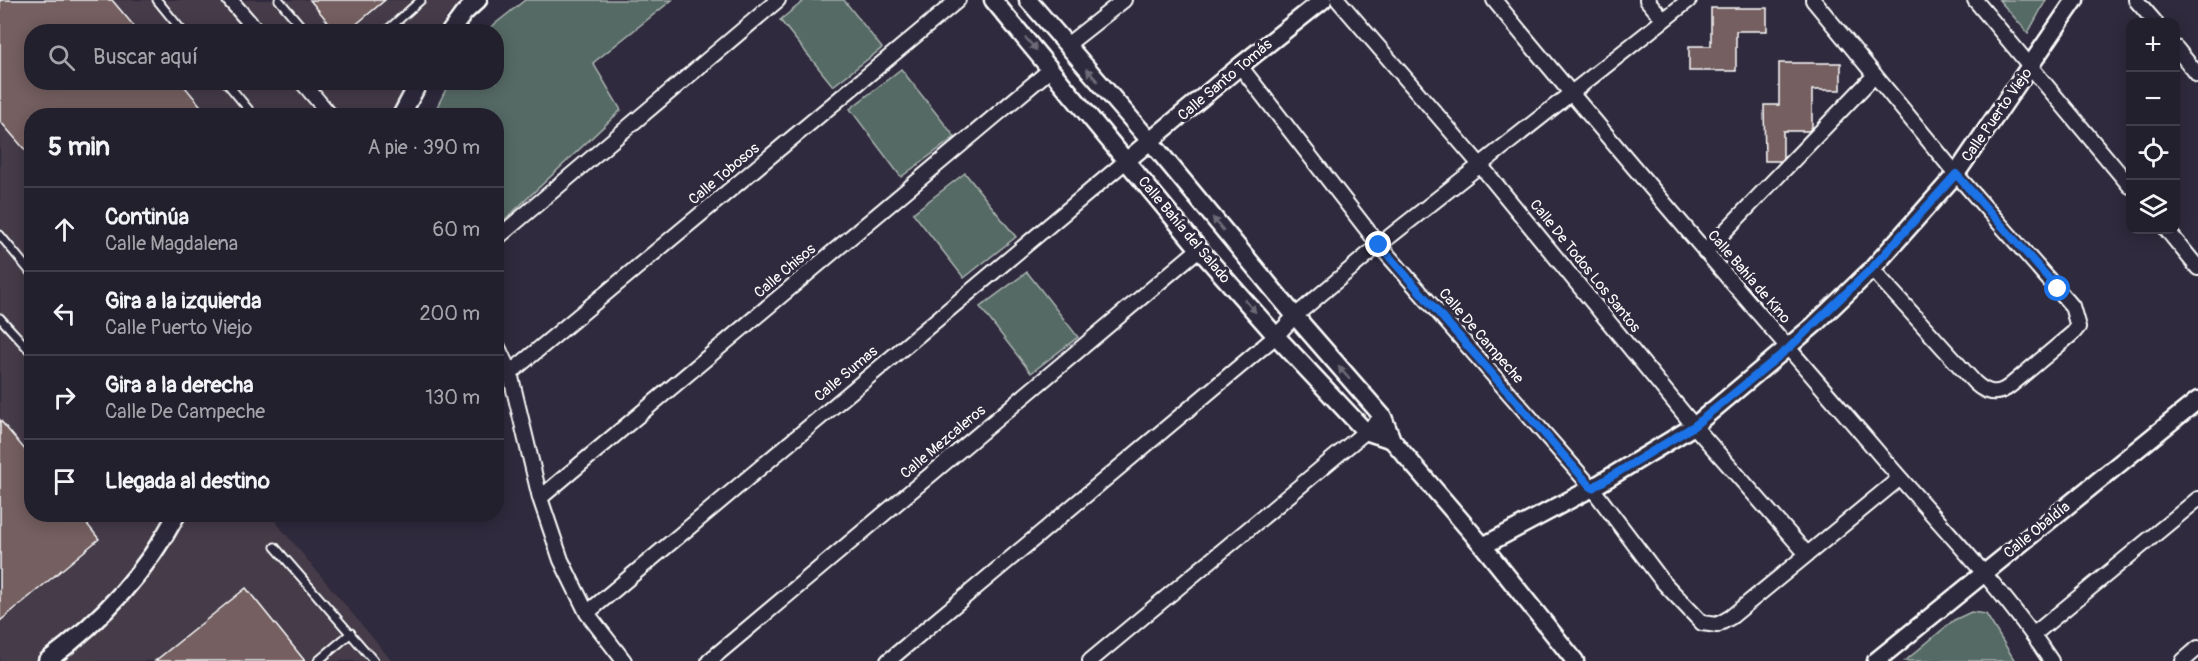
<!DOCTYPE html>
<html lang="es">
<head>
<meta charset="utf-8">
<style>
	body { margin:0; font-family:Pangolin,sans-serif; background:#2f2d3a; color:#f1f3f6 }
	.controls { position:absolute; right:18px; top:18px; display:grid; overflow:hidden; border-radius:12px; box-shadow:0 3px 15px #0003 }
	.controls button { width:54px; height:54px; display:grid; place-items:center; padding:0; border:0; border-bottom:2px solid #403e4a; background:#23202e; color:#f1f3f6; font:30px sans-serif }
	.stop { position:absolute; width:18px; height:18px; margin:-14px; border:4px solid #1a73e8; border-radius:50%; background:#fff }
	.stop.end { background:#1a73e8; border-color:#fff; box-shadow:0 2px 6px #0008 }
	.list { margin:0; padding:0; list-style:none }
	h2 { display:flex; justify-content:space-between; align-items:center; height:78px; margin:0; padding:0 24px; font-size:26px }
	h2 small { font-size:20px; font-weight:400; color:#a3a3aa }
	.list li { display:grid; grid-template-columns:39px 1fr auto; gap:18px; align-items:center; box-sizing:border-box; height:84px; padding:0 24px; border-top:2px solid #403e4a }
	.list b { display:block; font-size:22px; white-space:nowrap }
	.list p { margin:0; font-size:20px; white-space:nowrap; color:#a3a3aa }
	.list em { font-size:20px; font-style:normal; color:#a3a3aa }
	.icon { flex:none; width:33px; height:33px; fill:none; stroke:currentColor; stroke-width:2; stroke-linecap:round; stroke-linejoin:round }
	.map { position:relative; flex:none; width:2198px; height:661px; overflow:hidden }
	.search { position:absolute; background:#23202e; box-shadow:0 3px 15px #0003; left:24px; top:24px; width:480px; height:66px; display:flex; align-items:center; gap:15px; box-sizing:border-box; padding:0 21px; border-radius:24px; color:#a3a3aa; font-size:22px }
	.panel { position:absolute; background:#23202e; box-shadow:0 3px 15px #0003; left:24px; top:108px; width:480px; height:414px; border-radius:24px }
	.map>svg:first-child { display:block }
	.built { fill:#443a48 }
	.green { fill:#576b65; stroke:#abb5b2; stroke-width:1.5 }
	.building { fill:#745e61; stroke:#fff; stroke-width:1.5 }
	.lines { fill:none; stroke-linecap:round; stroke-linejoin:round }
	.service-casing { stroke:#fff; stroke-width:11 }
	.minor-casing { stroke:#fff; stroke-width:18 }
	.tertiary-casing { stroke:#fff; stroke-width:21 }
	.service { stroke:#2f2a3d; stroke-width:7 }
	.minor { stroke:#2f2a3d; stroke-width:14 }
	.tertiary { stroke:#2f2a3d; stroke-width:16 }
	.oneway { fill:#6d6a77 }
	.route { stroke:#1a73e8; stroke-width:8 }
	.labels { text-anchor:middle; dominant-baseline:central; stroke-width:6; stroke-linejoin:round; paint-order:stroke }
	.street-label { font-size:15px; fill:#fff; stroke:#2f2a3d }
</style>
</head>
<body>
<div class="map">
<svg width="2198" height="661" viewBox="0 0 2198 661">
	<rect width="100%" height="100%" fill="#2f2a3d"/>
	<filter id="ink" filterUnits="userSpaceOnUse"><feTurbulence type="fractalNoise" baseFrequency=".0167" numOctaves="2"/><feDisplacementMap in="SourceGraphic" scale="12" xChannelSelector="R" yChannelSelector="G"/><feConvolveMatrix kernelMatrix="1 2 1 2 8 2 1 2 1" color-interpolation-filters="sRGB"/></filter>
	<g filter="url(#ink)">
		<path class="built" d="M0 0H465L447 16 439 31 32 32V82L413 83 397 115 32 116V514L270 515 392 661H0Z"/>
		<path class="green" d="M525 0H672L593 63 621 110 497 227 496 116 433 115 449 83 496 82V32L486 31Z
			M805 0H844L882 48 833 86 780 20Z
			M1999 0H2046L2028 33Z
			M901 69 955 137 901 177 850 109Z
			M965 173 1016 237 964 278 913 213Z
			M1027 272 1078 337 1031 373 980 307Z
			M1971 612 1986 614 2015 661H1905L1954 620Z"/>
		<path class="building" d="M0 0H112L139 32H32V82H181L209 116H32V158L0 121Z
			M310 0H385L347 32H336Z
			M1711 8H1767V31H1736V71H1689V46H1711Z
			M1779 63H1841V90H1812V127L1809 131H1783V158L1780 161H1765L1764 105H1779Z
			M0 420 32 458V514H79L99 539 0 621Z
			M246 588 305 661H155Z"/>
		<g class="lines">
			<defs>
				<path id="service" d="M157 0 183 32
					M279 0 306 32
					M385 32 421 0
					M226 82 254 116
					M0 235 32 274
					M0 318 32 353
					M275 547 374 661
					M318 661 351 633"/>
				<path id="minor" d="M230 0 258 32
					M1338 0 1481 166 1694 426 1806 553
					M1494 0C1618 152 1747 299 1875 449 1934 519 2000 584 2051 661
					M1647 0 1664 20
					M1813 0 1956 174 2072 306 2078 327 2073 333 2011 385C1998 396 1987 394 1975 383L1872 269
					M1975 0 2130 186
					M2136 0 2155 22
					M1067 45 1124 0
					M2176 48 2198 75
					M1240 66 1379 245 1592 488 1663 582 1702 623 1717 625 1731 617 1900 478
					M302 82 331 116
					M2167 230 2198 268
					M496 239 778 0
					M1705 252 1875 75
					M496 343 510 373 540 498 561 560 587 613 624 661
					M510 373 958 0
					M540 498 1051 69
					M587 613 1126 161
					M2033 635 2198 499
					M709 661 1199 249
					M888 661 1276 336 1295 316 1379 245 1689 0
					M1090 661 1383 417
					M2183 661 2198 648"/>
				<path id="tertiary" d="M993 0 1199 249 1276 336 1365 431 1392 440
					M1028 0 1151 142 1295 316 1383 417 1392 440 1483 546 1575 661
					M450 32 464 13 478 0
					M401 116 419 82
					M1126 161 1240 66 1323 0
					M1483 546 1592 488 1694 426 1814 325 1872 269 1956 174 2075 0
					M47 661C101 621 145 574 177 514
					M1876 661 2198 400"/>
			</defs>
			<use href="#service" class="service-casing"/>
			<use href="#minor" class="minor-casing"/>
			<use href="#tertiary" class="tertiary-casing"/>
			<use href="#service" class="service"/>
			<use href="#minor" class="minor"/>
			<use href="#tertiary" class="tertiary"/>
		</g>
		<defs><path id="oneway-solid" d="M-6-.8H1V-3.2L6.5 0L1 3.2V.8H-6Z" transform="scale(1.5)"/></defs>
		<g class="oneway">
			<use href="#oneway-solid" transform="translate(1031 44) rotate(49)"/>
			<use href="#oneway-solid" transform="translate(1092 75) rotate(-131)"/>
			<use href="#oneway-solid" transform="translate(1218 224) rotate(-130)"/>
			<use href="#oneway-solid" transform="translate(1250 306) rotate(48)"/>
			<use href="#oneway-solid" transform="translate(1344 373) rotate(-131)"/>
		</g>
	</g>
	<g class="lines" filter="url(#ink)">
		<path class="route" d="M1379 245 1592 488 1694 426 1789 348 1872 268 1956 174 2058 289"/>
	</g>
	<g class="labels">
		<g class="street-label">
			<text transform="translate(1225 80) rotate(-40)">Calle Santo Tomás</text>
			<text transform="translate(1997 115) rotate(-55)">Calle Puerto Viejo</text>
			<text transform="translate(724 174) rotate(-40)">Calle Tobosos</text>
			<text transform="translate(1184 230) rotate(50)">Calle Bahía del Salado</text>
			<text transform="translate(1585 266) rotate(51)">Calle De Todos Los Santos</text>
			<text transform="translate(785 271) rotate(-40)">Calle Chisos</text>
			<text transform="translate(1749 277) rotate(49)">Calle Bahía de Kino</text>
			<text transform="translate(1481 336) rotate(49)">Calle De Campeche</text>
			<text transform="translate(846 374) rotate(-40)">Calle Sumas</text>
			<text transform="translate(943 442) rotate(-40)">Calle Mezcaleros</text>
			<text transform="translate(2037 530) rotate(-39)">Calle Obaldía</text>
		</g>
	</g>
</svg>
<div class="controls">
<button>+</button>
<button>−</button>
<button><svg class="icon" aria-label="locate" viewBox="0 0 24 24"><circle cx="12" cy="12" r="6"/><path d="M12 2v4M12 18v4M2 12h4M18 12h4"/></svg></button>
<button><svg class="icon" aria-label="layers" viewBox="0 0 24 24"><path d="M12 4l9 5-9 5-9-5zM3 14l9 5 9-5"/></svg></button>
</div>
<div class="stop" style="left:2058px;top:289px"></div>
<div class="stop end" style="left:1379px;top:245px"></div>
<div class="search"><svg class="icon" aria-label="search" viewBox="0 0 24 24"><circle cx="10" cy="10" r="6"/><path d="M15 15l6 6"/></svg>Buscar aquí</div>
<section class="panel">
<h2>5 min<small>A pie · 390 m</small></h2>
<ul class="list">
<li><svg class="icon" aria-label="ahead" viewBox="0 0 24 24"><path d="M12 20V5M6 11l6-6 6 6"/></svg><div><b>Continúa</b><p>Calle Magdalena</p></div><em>60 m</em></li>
<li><svg class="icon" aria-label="left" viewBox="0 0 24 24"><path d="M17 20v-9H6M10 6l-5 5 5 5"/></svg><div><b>Gira a la izquierda</b><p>Calle Puerto Viejo</p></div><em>200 m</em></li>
<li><svg class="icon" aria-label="right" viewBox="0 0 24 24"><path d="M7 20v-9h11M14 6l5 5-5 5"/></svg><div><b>Gira a la derecha</b><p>Calle De Campeche</p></div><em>130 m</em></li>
<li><svg class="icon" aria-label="arrive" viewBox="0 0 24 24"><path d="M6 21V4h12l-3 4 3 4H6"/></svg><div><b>Llegada al destino</b></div></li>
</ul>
</section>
</div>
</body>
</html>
